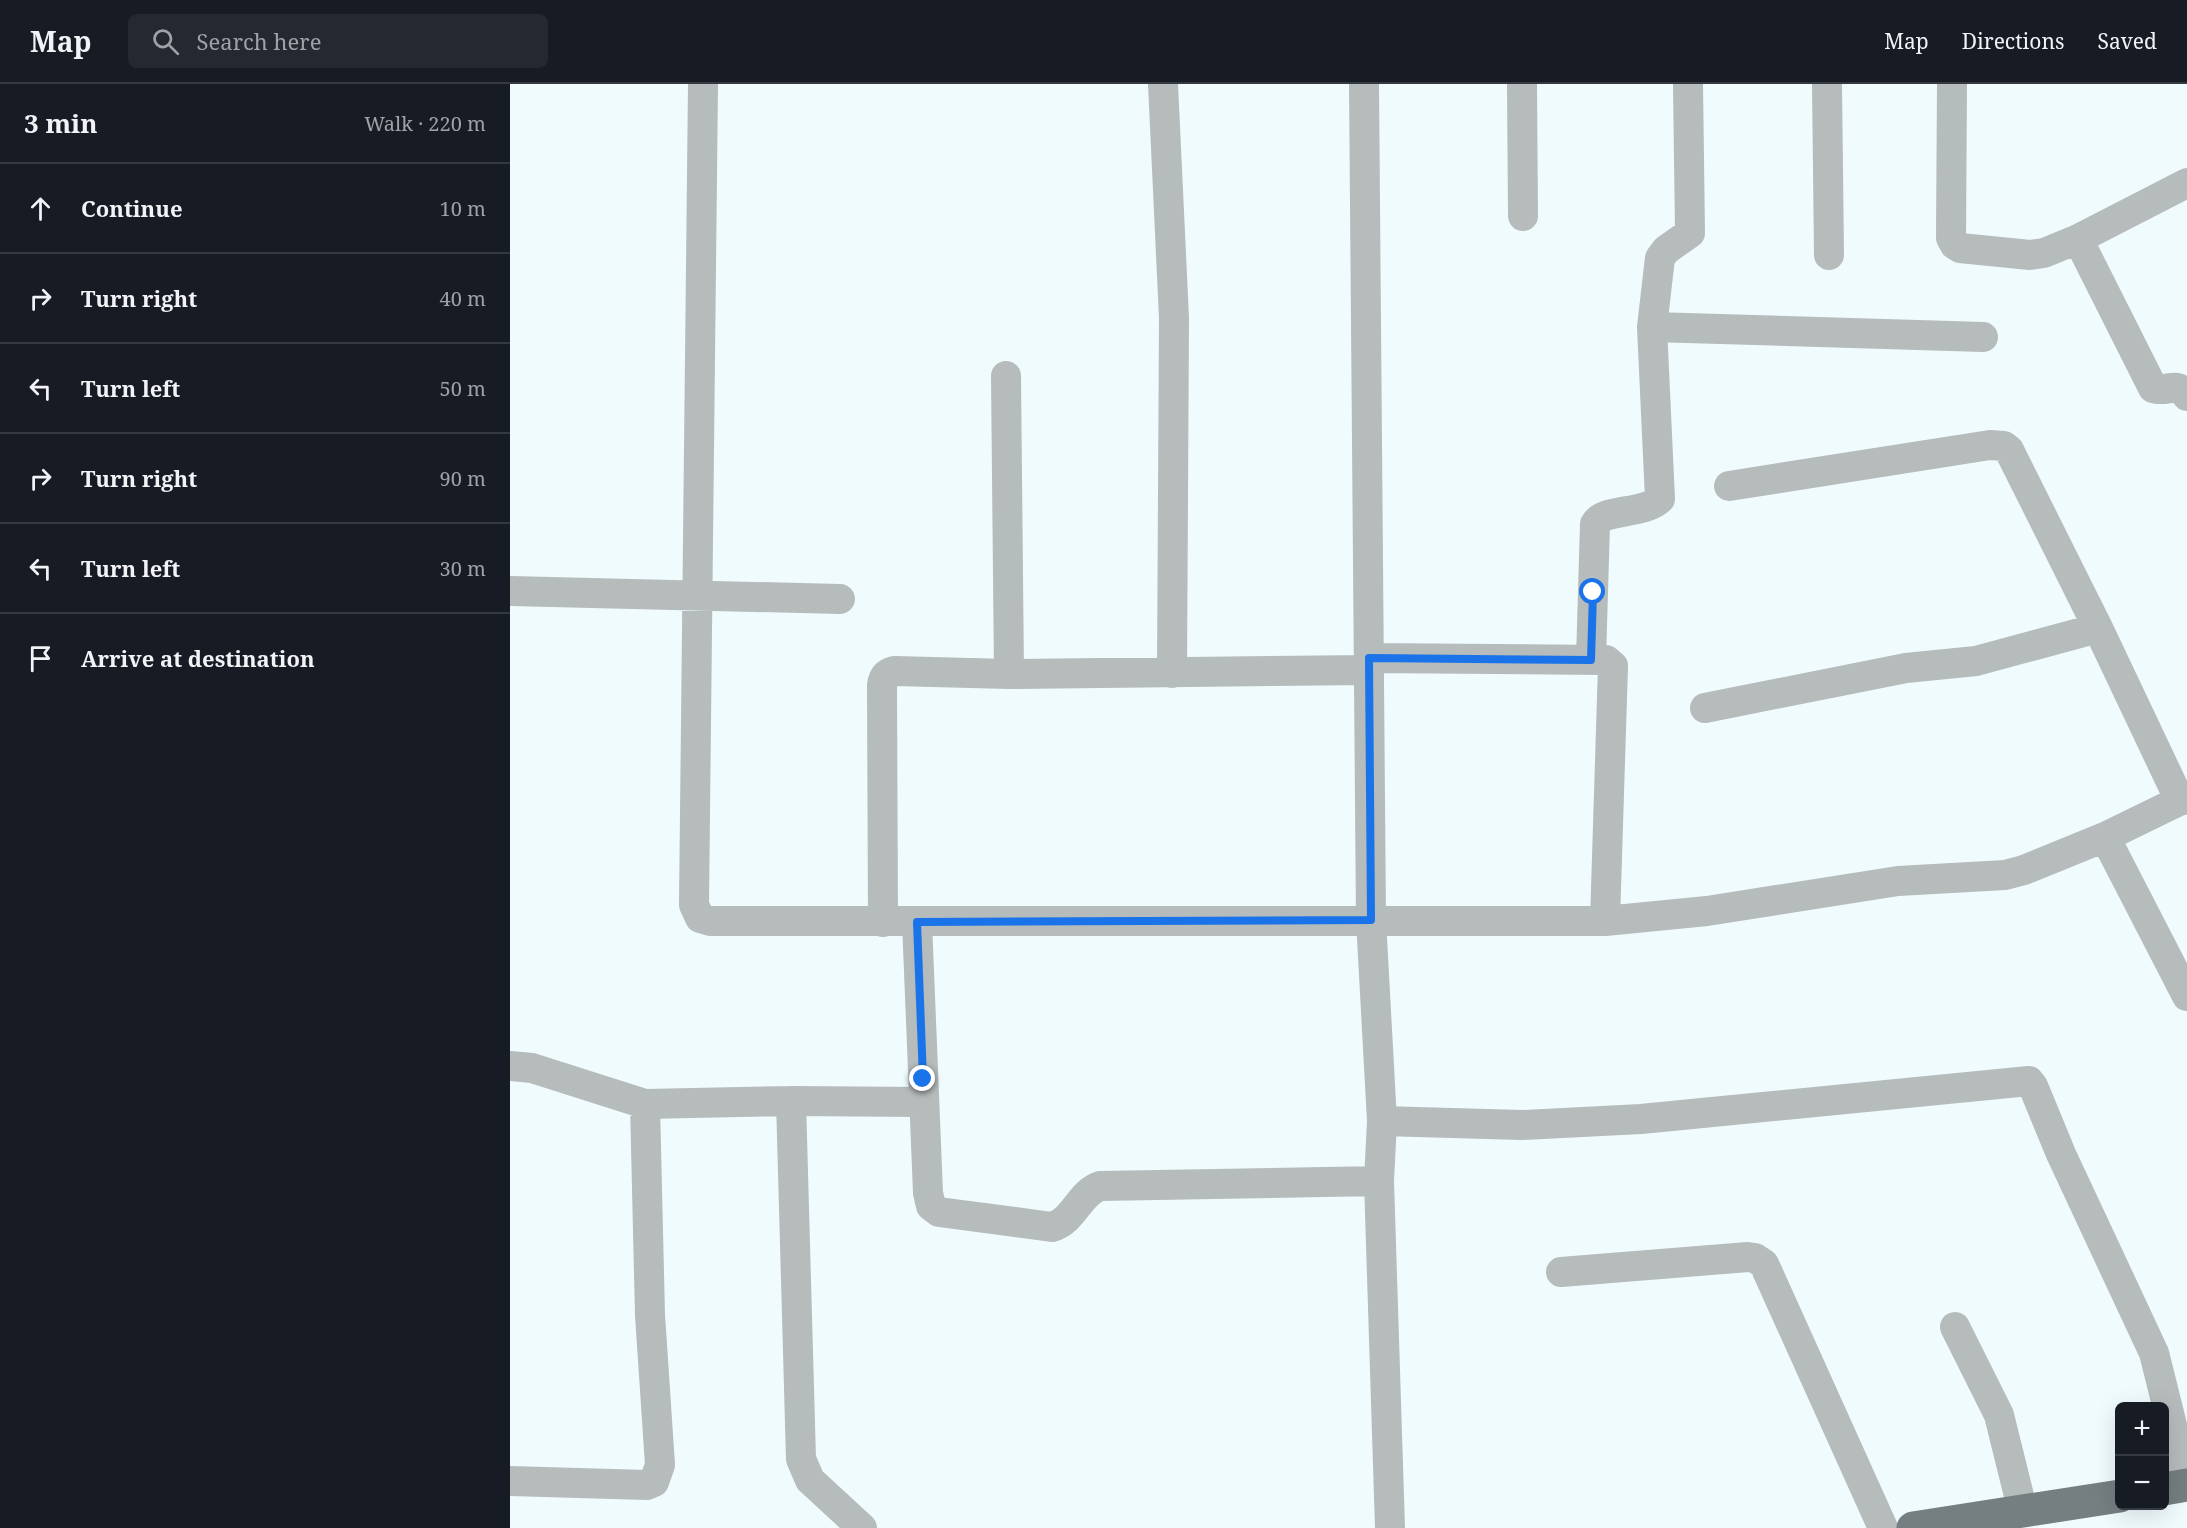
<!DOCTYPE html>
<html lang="en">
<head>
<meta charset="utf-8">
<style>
	body { margin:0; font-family:"Noto Serif",serif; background:#242831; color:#f1f3f6 }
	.controls { position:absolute; right:18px; bottom:18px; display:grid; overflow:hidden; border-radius:9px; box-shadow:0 6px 24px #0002 }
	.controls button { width:54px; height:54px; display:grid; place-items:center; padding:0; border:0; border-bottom:2px solid #363941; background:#171b24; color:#f1f3f6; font:30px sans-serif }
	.stop { position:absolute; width:18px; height:18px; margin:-14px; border:4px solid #1a73e8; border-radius:50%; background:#fff }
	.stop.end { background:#1a73e8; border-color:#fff; box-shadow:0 2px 6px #0008 }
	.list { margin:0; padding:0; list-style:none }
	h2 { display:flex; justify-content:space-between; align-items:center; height:78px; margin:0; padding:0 24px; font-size:26px }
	h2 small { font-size:20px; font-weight:400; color:#9ea1a6 }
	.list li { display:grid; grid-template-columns:39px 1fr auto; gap:18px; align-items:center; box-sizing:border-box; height:90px; padding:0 24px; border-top:2px solid #363941 }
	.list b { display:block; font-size:22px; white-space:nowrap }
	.list em { font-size:20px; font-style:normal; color:#9ea1a6 }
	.icon { flex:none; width:33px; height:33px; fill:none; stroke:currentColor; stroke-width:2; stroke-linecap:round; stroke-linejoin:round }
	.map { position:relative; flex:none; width:1677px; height:1444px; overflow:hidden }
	header { display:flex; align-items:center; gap:36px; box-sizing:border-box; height:84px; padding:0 30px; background:#171b24; border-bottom:2px solid #363941 }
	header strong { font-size:28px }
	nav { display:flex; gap:33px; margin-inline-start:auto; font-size:21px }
	.search { width:420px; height:54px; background:#242831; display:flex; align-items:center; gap:15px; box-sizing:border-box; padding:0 21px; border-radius:9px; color:#9ea1a6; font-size:22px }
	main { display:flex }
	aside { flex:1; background:#171b24 }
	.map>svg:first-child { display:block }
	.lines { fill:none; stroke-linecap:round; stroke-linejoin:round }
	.minor { stroke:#b6bbbc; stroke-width:30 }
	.trunk { stroke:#757e80; stroke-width:33 }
	.route { stroke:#1a73e8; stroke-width:8 }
</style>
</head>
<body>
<header>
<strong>Map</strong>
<div class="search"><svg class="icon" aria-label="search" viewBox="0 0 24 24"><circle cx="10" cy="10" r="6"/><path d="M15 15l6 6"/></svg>Search here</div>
<nav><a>Map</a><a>Directions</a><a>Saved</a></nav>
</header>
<main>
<aside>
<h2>3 min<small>Walk · 220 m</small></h2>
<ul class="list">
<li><svg class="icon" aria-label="ahead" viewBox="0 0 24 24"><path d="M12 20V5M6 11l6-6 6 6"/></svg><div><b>Continue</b></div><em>10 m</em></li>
<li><svg class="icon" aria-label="right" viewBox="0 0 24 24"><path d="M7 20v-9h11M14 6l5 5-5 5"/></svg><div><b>Turn right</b></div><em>40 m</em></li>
<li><svg class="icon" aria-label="left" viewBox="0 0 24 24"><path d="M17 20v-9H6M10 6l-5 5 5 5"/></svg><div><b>Turn left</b></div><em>50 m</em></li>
<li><svg class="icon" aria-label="right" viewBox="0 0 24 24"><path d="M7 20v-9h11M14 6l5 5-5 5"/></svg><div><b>Turn right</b></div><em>90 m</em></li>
<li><svg class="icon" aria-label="left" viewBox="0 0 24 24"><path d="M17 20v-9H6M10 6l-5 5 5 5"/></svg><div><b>Turn left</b></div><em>30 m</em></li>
<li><svg class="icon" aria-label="arrive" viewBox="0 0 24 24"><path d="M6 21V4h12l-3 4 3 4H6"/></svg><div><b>Arrive at destination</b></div></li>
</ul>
</aside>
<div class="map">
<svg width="1677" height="1444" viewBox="0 0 1677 1444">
	<rect width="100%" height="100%" fill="#f0fbfe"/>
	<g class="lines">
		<path class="minor" d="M193 0 184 821 190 834 200 837H1095L1197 827 1388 797 1495 791 1514 786 1595 753 1677 713
			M653 0 664 234 662 589
			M854 0 861 836 872 1037 869 1097 880 1444
			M1012 0 1013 132
			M1317 0 1319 171
			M1442 0 1441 154 1445 161 1450 164 1520 171 1534 169 1568 155 1677 99
			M1568 155 1643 304C1658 309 1667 296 1677 312
			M1142 243 1473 253
			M496 292 499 590
			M1219 402 1480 361 1494 362 1499 366 1588 544 1670 717
			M0 507 330 515
			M859 574 1096 576 1103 582 1095 837
			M1081 576 1085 440C1093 424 1134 431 1150 415L1142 243 1150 174 1156 166 1180 149 1178 0
			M1195 624 1396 584 1466 577 1588 544
			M1595 753 1677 912
			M373 838 372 601C373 593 376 589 384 587L499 590 859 586
			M407 838 418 1109 421 1122 429 1128 542 1143C564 1137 569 1109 590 1102L869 1097
			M0 982 22 984 135 1020 281 1017 414 1018
			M281 1017 291 1375 300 1396 352 1444
			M872 1037 1012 1041 1131 1035 1519 997 1523 1002 1551 1070 1644 1269 1677 1401
			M1051 1188 1238 1173 1245 1174 1254 1180 1373 1444
			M1445 1243 1489 1331 1513 1428
			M0 1397 137 1401 144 1398 150 1381 140 1231 135 1020"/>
		<path class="trunk" d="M1654 1405 1677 1401
			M1403 1444 1610 1412"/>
	</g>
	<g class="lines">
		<path class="route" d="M413 995 407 838 861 836 859 574 1081 576 1083 508"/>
	</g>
</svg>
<div class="controls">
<button>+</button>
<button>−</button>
</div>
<div class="stop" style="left:1083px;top:508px"></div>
<div class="stop end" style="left:413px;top:995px"></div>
</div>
</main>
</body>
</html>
